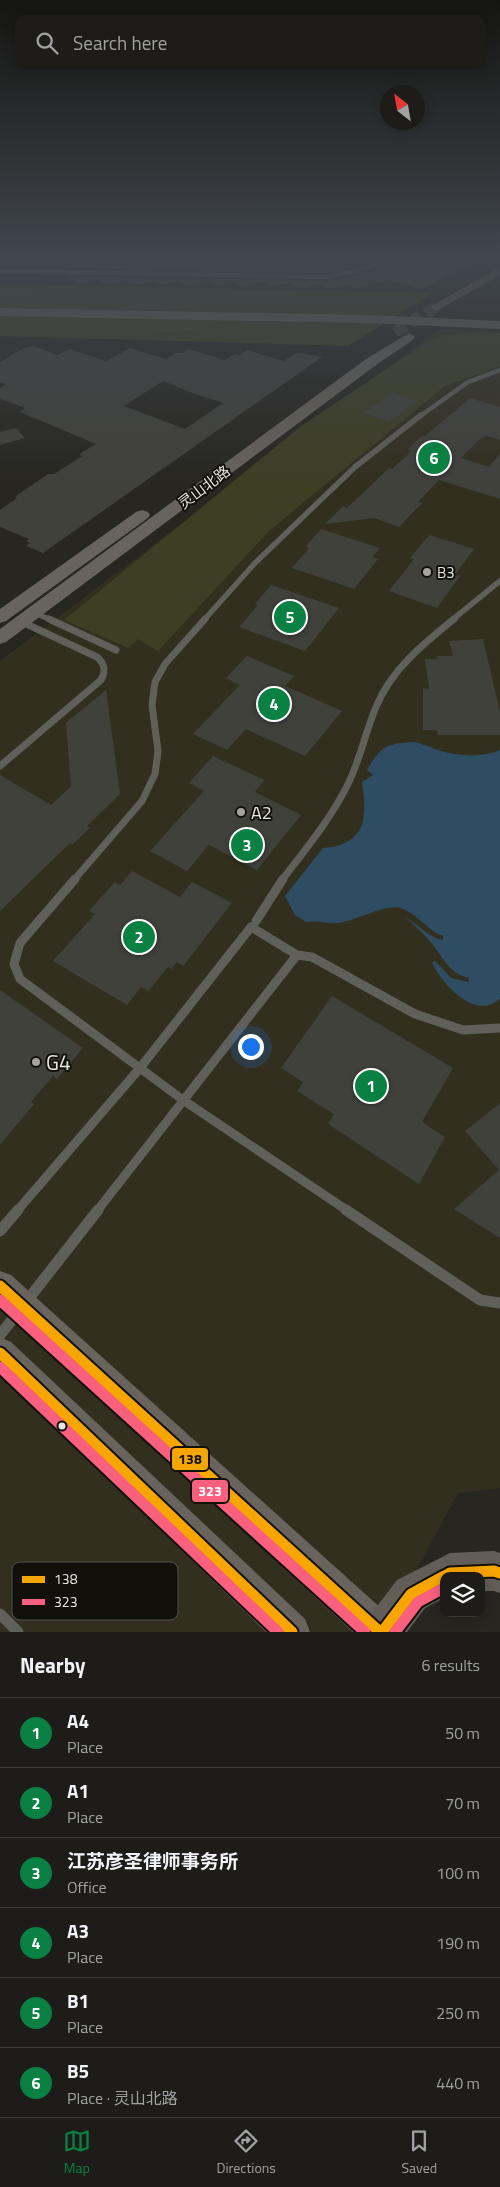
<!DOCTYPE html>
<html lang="en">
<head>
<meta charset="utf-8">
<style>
	body { margin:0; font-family:"Titillium Web","Noto Sans SC",sans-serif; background:#2a2925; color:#f1f3f6 }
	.controls { position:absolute; right:15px; bottom:15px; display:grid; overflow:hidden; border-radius:10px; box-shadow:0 2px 12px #0003 }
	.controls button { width:45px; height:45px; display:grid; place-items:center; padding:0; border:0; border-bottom:1px solid #3b3a37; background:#1d1c18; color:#f1f3f6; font:25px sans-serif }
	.compass { position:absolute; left:380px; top:85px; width:45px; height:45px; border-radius:50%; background:#1d1c18; box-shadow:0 2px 12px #0003; rotate:329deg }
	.you { position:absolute; left:250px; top:1046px; width:18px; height:18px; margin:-12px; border:4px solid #fff; border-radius:50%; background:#1a73e8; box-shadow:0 0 0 8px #1a73e833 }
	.badge { display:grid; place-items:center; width:32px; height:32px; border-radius:50%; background:#0b8043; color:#fff; font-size:16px; font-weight:700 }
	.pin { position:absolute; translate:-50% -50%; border:2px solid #fff; box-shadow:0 1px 5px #0006 }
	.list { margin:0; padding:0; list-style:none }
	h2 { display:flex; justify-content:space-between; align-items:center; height:65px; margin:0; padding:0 20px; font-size:21px }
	h2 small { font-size:16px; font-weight:400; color:#a0a1a2 }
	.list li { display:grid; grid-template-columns:32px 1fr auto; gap:15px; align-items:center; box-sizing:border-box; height:70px; padding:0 20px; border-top:1px solid #3b3a37 }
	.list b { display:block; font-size:19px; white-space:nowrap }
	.list p { margin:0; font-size:16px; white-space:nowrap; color:#a0a1a2 }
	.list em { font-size:16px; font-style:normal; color:#a0a1a2 }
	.icon { flex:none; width:28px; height:28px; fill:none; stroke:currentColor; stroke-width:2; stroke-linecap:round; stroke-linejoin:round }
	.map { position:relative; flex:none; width:500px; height:1632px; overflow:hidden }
	.search { position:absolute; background:#1d1c18; box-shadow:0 2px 12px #0003; left:15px; right:15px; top:15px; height:55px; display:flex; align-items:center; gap:12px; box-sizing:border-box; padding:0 18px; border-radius:10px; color:#a0a1a2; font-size:19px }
	.sheet { height:485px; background:#1d1c18 }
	nav { display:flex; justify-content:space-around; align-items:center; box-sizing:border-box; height:70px; border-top:1px solid #3b3a37; background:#1d1c18; font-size:14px; color:#a0a1a2 }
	nav a { display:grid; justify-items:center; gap:2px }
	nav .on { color:#0b8043 }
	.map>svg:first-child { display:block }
	.built { fill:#332f1f }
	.green { fill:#3d3e23 }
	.water { fill:#2e4d62 }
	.building { fill:#41413c; fill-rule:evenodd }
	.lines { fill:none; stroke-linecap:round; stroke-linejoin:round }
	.secondary-tunnel { stroke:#44433c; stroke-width:12; stroke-dasharray:12 6; stroke-linecap:butt }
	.path { stroke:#5d5c57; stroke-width:1; stroke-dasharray:1 2; stroke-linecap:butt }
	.lane-far4 { stroke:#605f5a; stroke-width:4.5 }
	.lane-far3 { stroke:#605f5a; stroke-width:5.5 }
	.lane-far2 { stroke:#605f5a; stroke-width:7 }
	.lane-far1 { stroke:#605f5a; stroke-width:9 }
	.lane { stroke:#605f5a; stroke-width:11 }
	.secondary { fill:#68635d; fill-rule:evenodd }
	.primary { fill:#635d57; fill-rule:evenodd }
	.bus-1-casing { stroke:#11100b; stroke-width:15 }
	.bus-2-casing { stroke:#11100b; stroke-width:15 }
	.bus-1 { stroke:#f7a600; stroke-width:11 }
	.bus-2 { stroke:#f8607d; stroke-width:11 }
	.poi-dot { fill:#a3a29c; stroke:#11100b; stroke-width:2 }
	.bus-dot { fill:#e6e5de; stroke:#11100b; stroke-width:2 }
	.labels { text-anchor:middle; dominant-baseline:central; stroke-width:4; stroke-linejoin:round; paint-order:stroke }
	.far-street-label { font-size:15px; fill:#e6e5de; stroke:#11100b }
	.far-poi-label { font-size:15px; fill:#e6e5de; stroke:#11100b; text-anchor:start }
	.poi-label { font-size:18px; fill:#e6e5de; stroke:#11100b; text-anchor:start }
	.near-poi-label { font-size:21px; fill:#e6e5de; stroke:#11100b; text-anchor:start }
	.key { fill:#11100b; stroke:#51504a; stroke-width:1 }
	.key-label { font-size:14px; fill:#e6e5de }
	.line-badge { stroke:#11100b; stroke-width:2 }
	.badge-label { font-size:14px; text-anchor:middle; font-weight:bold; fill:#fff }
	.pale-badge-label { font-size:14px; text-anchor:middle; font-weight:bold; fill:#111 }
</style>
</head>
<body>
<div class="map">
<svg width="500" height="1632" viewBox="0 0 500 1632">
	<rect width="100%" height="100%" fill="#272620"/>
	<path class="built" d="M439 329 500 332V1488L458 1493 383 1632H0V661Z"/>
	<path class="green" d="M0 284 433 293 348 346 0 336Z
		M500 332V366L445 386 269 531 158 651 138 639 128 648 64 620 301 426 429 341 451 334Z"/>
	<path class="water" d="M414 742C424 744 431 748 441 751 459 756 482 758 500 750V999C497 1001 493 1004 489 1005 467 1011 439 980 432 962L435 961 451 978 469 982V978C448 974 441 953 428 939 421 931 413 924 405 917 418 924 429 938 443 940V936C428 931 419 915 401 908 387 903 355 921 337 923 327 924 319 920 306 922L295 915 285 896 323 848C367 844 367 818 362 782L373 775 367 770C382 745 386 744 414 742Z"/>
	<path class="building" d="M40 256H93L114 267 151 256H228L247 266 278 256H381L366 264 327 273 61 268Z
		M395 256H485L421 290 388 279 355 289 347 285 335 288H326L318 284 304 288H299L290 283 272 287 264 282 242 287 233 282 217 286 210 282 188 286 178 280 160 285 154 281 140 285 137 283 132 284 126 280 106 285 98 279 78 284 67 276 327 281 369 272 393 260Z
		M33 346 57 355 70 349 106 361 130 348 166 359 176 353H182L189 349 225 360 235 354 241 355 247 350 284 361 294 354 301 353 322 357 43 553 26 546 30 543 26 541 29 539 0 527V510L17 498 15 497 16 496 48 474H54L82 456 80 455 81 453 96 444 20 412 25 408 0 399V388L6 384 0 382V362L24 348ZM163 381 190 392 223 403 185 429 124 406Z
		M393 392 417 401 389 422 364 413Z
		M470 398 500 407V440L487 436 480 439 461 458 489 467 500 454V499L439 480 418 502 422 503 399 527 374 518 325 524 343 506 347 508 389 468 392 469 412 451 408 449 422 436 424 437Z
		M16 428 25 438 0 445V432Z
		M321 529 380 548 372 557 378 559 354 589 292 568 309 548 306 546Z
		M429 535 474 549 455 575 460 576 437 608 389 591 414 559 410 558Z
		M271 585 339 608 305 651 239 627 258 605 255 604Z
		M483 639 500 712V735H438L437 730H423V688L429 689 425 659H438L437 656H453L449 641Z
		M247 656 294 676 285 686 342 711 305 756 246 729 227 750 193 734 240 685 226 678Z
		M106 690 120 794 87 826 90 828 73 844 70 843 0 911V775L51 805 71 786 66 723Z
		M213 756 264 780 255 792 301 815 257 870 209 845 187 871 150 851 204 791 189 783Z
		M132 871 180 897 192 882 232 903 183 966 177 962 172 969 168 967 148 991 141 987 127 1005 53 961 95 914 89 911 115 882 120 885Z
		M0 990 83 1048 57 1079 53 1076 31 1102 34 1104 0 1145Z
		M332 996 453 1068 422 1122 445 1137 419 1184 328 1124 334 1114 297 1091 303 1082 281 1068Z
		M500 1103V1238L454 1209 499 1170 465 1131Z"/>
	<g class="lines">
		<path class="secondary-tunnel" d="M395 332 436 307"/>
		<path class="path" d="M116 263 124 256
			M0 296 29 295 60 301
			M92 302 112 298 148 303
			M148 327 166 331 197 328"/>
		<path class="lane-far4" d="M0 271 327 277 367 268 391 256
			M419 417 468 382 500 370"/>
		<path class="lane-far3" d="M35 613 51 620
			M204 620 255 563 355 467 421 415
			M452 620 500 581"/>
		<path class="lane-far2" d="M49 619 116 650
			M0 766 101 680C106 671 105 664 97 657L22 622
			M74 880 142 801 155 774 158 751 152 705 155 682 165 664 205 619
			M282 880C305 850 330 820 347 786 360 761 365 733 376 707 391 670 423 644 454 619"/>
		<path class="lane-far1" d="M75 879 20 943 14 964 20 979 183 1100 348 1211
			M256 921 283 879
			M17 1211 140 1068 251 927 297 955 312 957 415 1014 463 1030 500 1028
			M97 1211 297 955"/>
		<path class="lane" d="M346 1210 480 1300 500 1303
			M0 1231 18 1210
			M26 1302 98 1210
			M0 1335 19 1311
			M0 1614 18 1632"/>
		<path class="secondary" d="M500 267V275L440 309 436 311 430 307Z
			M0 308 367 315 500 321V329L367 323 0 316Z
			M409 333 415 337 413 340 376 365 6 642 0 644V629L366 359Z
			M142 510 148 512 150 515 148 518 6 621 0 623V609L136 512Z
			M0 1271 11 1275 393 1619 398 1632H353L0 1306Z
			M0 1337 11 1342 305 1619 310 1632H266L0 1375Z"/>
		<path class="primary" d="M494 1551 500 1553V1593L494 1591H481V1576H444V1598L425 1608 407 1632H362L368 1618 397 1580 450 1553Z"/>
		<defs>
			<path id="bus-1" d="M0 1286 380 1632
				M0 1353 292 1632
				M445 1576 450 1573 494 1571 500 1573
				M382 1632 411 1594 444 1576"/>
			<path id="bus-2" d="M0 1300 365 1632
				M0 1367 278 1632
				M395 1632 418 1602 444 1588"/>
		</defs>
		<use href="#bus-1" class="bus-1-casing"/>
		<use href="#bus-2" class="bus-2-casing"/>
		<use href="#bus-1" class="bus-1"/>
		<use href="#bus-2" class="bus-2"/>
	</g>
	<linearGradient id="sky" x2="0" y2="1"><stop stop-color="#151512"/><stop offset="0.53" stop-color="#41474e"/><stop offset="1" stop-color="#41474e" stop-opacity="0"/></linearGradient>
	<rect width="500" height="485" fill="url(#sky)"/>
	<g class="poi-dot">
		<circle cx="427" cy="572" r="5"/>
		<circle cx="241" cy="812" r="5"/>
		<circle cx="36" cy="1062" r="5"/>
	</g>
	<circle class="bus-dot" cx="62" cy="1426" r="4.5"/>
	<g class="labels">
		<g class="far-street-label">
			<text transform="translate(204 487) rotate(-37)">灵山北路</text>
		</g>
		<g class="far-poi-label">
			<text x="437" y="572">B3</text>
		</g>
		<g class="poi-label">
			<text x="251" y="812">A2</text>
		</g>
		<g class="near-poi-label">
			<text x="46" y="1062">G4</text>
		</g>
	</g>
	<rect x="12" y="1562" width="166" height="58" rx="8" class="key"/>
	<rect x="22" y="1576" width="23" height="7" fill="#f7a600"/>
	<rect x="22" y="1599" width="23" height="6" fill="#f8607d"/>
	<g class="key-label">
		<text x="54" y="1584">138</text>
		<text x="54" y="1607">323</text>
	</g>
	<g class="line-badge">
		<rect x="171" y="1447" width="38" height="24" rx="5" fill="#f7a600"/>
		<rect x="191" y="1479" width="38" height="24" rx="5" fill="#f8607d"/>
	</g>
	<g class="badge-label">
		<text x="210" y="1496">323</text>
	</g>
	<g class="pale-badge-label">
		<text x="190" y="1464">138</text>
	</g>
</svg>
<div class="controls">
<button><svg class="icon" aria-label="layers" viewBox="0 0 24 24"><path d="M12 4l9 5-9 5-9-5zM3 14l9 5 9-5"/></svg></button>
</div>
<svg class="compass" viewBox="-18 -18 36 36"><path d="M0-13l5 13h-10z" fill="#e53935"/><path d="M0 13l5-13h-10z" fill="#a0a1a2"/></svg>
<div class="you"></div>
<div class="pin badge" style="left:371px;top:1086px">1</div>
<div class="pin badge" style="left:139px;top:937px">2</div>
<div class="pin badge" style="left:247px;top:845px">3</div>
<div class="pin badge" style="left:274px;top:704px">4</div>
<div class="pin badge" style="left:290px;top:617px">5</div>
<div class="pin badge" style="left:434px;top:458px">6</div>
<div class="search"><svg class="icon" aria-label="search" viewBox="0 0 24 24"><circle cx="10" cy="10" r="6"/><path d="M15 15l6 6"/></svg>Search here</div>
</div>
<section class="sheet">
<h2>Nearby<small>6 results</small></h2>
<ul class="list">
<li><span class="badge">1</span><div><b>A4</b><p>Place</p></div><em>50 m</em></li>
<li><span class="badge">2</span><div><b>A1</b><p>Place</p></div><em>70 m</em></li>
<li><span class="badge">3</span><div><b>江苏彦圣律师事务所</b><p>Office</p></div><em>100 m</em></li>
<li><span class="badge">4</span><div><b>A3</b><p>Place</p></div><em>190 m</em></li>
<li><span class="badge">5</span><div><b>B1</b><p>Place</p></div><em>250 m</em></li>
<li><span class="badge">6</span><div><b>B5</b><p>Place · 灵山北路</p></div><em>440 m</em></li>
</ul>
</section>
<nav>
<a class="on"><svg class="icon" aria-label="map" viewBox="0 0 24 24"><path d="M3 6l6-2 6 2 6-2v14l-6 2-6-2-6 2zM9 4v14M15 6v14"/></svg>Map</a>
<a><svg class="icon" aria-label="directions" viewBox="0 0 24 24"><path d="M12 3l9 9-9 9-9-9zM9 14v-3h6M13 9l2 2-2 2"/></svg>Directions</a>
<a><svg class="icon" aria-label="saved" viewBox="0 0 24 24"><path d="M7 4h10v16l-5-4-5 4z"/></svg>Saved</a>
</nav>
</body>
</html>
